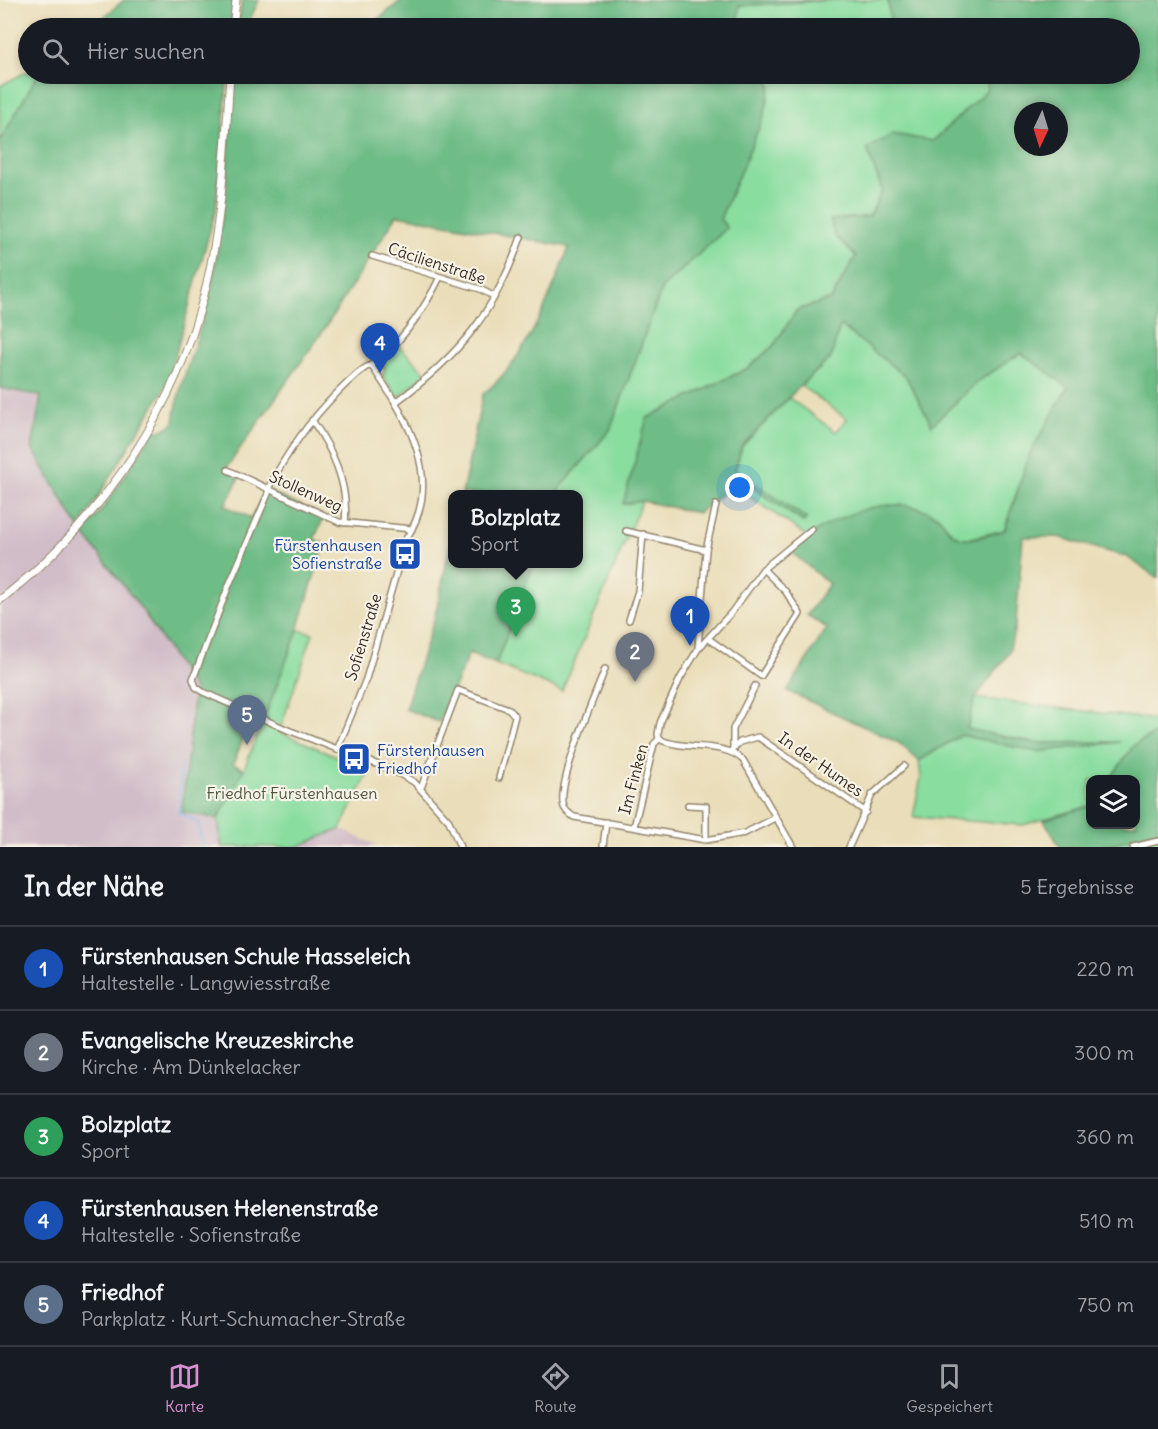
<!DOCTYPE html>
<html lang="de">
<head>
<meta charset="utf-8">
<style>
	body { margin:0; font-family:Delius,sans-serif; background:#20242c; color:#f1f3f6 }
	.controls { position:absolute; right:18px; bottom:18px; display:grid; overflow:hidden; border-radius:12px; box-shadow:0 3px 9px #0003 }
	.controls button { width:54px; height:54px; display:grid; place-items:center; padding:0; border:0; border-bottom:2px solid #363941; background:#171b24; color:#f1f3f6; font:30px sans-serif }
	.compass { position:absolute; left:1014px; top:102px; width:54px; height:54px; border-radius:50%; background:#171b24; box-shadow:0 3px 9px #0003; rotate:184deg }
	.you { position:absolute; left:740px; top:488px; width:21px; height:21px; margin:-15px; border:4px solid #fff; border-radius:50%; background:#1a73e8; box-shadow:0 0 0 9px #1a73e833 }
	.badge { display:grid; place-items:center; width:39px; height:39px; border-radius:50%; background:#d690ce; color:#fff; font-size:20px; font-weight:700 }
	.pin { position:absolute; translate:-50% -50px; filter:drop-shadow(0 2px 3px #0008) }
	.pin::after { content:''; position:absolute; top:32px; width:21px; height:18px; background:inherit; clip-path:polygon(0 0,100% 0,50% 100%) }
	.popup { position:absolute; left:448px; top:490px; width:135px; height:78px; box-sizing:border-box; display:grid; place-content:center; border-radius:12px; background:#171b24; filter:drop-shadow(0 2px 4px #0005); font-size:20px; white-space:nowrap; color:#9ea1a6 }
	.popup b { font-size:22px; color:#f1f3f6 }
	.popup::after { content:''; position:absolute; left:50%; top:100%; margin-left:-12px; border:12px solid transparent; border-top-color:#171b24 }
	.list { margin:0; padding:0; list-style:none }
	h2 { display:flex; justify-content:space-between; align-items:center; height:78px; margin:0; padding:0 24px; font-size:26px }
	h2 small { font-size:20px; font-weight:400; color:#9ea1a6 }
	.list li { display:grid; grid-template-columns:39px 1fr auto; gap:18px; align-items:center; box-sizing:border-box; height:84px; padding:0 24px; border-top:2px solid #363941 }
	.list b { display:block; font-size:22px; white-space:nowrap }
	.list p { margin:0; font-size:20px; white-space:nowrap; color:#9ea1a6 }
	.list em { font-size:20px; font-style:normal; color:#9ea1a6 }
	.icon { flex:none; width:33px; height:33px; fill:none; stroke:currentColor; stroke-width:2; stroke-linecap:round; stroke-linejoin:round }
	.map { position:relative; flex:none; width:1158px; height:847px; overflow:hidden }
	.search { position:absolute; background:#171b24; box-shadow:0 3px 9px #0003; left:18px; right:18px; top:18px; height:66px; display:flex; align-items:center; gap:15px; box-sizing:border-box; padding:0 21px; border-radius:33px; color:#9ea1a6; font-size:22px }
	.sheet { height:498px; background:#171b24 }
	nav { display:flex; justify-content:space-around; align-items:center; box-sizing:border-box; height:84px; border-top:2px solid #363941; background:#171b24; font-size:16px; color:#9ea1a6 }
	nav a { display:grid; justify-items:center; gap:3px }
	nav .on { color:#d690ce }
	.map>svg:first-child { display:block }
	.industrial { fill:#d1bdc8 }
	.green { fill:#88dd9f; stroke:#62845e; stroke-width:1.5 }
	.forest { fill:#6ebc86; stroke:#547352; stroke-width:1.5; fill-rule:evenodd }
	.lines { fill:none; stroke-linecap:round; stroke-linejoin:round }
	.stream { stroke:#75bded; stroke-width:1.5 }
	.minor-casing { stroke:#92846c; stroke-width:8 }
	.major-casing { stroke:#92846c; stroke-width:9 }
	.minor { stroke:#fff; stroke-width:5 }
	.major { stroke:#fff; stroke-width:7 }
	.labels { text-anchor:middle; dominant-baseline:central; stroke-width:4.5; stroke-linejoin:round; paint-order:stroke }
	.street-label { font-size:16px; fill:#3b2a1e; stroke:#f7f3e8 }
	.transit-label { font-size:16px; fill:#164399; stroke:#f7f3e8; text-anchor:end }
	.park-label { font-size:16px; fill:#4e573e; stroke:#f7f3e8 }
</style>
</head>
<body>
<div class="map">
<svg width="1158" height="847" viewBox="0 0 1158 847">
	<rect width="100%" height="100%" fill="#f7f3e8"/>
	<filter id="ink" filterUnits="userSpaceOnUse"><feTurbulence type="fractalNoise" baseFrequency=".0167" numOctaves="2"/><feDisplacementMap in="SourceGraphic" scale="12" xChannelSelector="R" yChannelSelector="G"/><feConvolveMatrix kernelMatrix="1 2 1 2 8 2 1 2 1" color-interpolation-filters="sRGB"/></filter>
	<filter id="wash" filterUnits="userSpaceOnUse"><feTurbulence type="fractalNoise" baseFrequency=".008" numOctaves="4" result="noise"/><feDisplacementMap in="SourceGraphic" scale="24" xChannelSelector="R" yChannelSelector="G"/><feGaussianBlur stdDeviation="1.35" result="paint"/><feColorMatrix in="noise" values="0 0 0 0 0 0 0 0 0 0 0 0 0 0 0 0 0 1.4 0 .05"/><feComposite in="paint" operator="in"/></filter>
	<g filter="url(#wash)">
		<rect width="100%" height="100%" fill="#eadeba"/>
		<path class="industrial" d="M0 388 42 396 80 528 143 611 194 689 182 812 218 819 222 847H0Z
			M341 829 380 847H296Z"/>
		<path class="green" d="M832 0H888L891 20 912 28H738L739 6Z
			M28 71V74H38L0 141V86Z
			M762 74H990L986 91 933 141 893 134 882 190 870 216 835 236 856 256 831 300 797 310 774 345 748 368 647 418 624 504 642 501 562 691 496 664 533 564H579V494H558L561 487 610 430 662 288 727 228 720 219 764 116 771 85Z
			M840 324 906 377 932 425 978 381 1021 353 1069 387 1029 455 1004 530 971 538H961L953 534 938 516 915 508 807 536 733 485 735 476 803 522 806 519 735 470 742 446 789 398 836 432 847 419 801 386 831 358Z
			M398 345 426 373 398 398 382 375 385 372 383 361Z
			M298 630 313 633 279 732 370 770 341 829 296 847H222L218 819 244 769Z
			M975 698 1158 720V732L1134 745 1110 779 1090 780V806L1023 825 913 817 921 777 919 761 961 735 1037 752 1111 742 1035 743 967 729Z
			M1158 831V847H1100Z"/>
		<path class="forest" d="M124 0H234L232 28H91Z
			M242 0H259L246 28H238Z
			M402 0H832L739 6 738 28H367Z
			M888 0H1158V578L1127 557 1058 537H1023L1016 622 1009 653 975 698 967 729 1035 743 1120 742 1037 752 961 735 919 761 899 743 787 691 827 628 807 615 829 584 789 550C828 520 888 487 937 516 943 520 946 528 952 533 965 545 990 534 1005 530L1029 455 1068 387 1021 353 978 381 932 425 906 377 840 325 831 358 805 381 742 446 735 470 806 518 804 522 735 476 733 485 698 513 642 501 623 504 647 418 748 368 774 345 797 310 831 299 856 256 835 236 830 220 870 216 882 190 867 149 893 134 933 141 986 91 990 74H1130V28H912L890 20ZM1023 111H1059V147H1023Z
			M38 74H228L216 209 167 385 79 528 32 448 41 396 0 388V141Z
			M234 74H267L299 82 310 74H762L771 85 764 116 720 219 727 228 662 288 610 430 561 487 558 494H462L483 394C526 360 550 298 569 247L397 215 323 331 227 467 228 472 239 478 225 506 251 518 266 490 324 517 314 539 324 544 298 630 262 724 251 719 233 764 244 769 218 819 182 812 194 689 143 611 83 533 104 507 155 430 161 431 174 423C178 381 199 342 208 301 225 226 228 149 234 74Z
			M453 532V564H533L496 664 469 653 439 722 405 709 435 616Z
			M1158 732V831L1100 847H1060L1044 820 1090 806V824H1136V780L1110 779 1134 745Z"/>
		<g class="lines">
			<path class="stream" d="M181 764 179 813 198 822 203 847"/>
		</g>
	</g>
	<g filter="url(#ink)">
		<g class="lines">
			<defs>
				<path id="minor" d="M372 256 480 289 493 296
					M440 277C425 308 406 335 381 359 377 364 371 364 365 368 356 374 346 384 338 392 308 422 287 452 268 489V494L229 585 193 679 196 687 203 692 288 730 394 771 414 782 449 821 460 847
					M396 402C460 355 495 312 521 237
					M312 420C333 450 349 485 345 523
					M228 470 339 522 412 529
					M626 531 706 550
					M629 620 638 591 643 534
					M709 639 761 676 800 614 786 592 763 569
					M698 647 706 550 716 505
					M605 669C596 694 555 785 564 807 566 812 570 814 574 817L706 840 745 833 775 818
					M659 739 658 734 660 723 680 679 698 649 731 613 763 569 812 529
					M659 739C686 752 721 740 743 760L793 847
					M733 748V729L755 686
					M337 750 366 679 406 539C446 479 406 416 371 365
					M731 751 740 742 758 737 866 812
					M421 788 458 690 509 709 515 716 499 778
					M688 805 706 806V840
					M634 827 654 744 659 739
					M603 847 606 822
					M849 847 872 795 904 766
					M1133 847 1158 841"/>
				<path id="major" d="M233 28 236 0
					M0 600C93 528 166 426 199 313 222 236 225 153 230 74"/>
			</defs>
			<use href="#minor" class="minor-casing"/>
			<use href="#major" class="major-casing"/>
			<use href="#minor" class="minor"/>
			<use href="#major" class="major"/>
		</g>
	</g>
	<defs>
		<symbol id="bus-square" viewBox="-11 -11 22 22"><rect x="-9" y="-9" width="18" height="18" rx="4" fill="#1a4fb4" stroke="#f7f3e8"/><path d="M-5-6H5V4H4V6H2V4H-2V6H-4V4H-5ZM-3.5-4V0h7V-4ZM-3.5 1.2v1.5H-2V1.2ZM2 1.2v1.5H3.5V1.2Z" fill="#fff"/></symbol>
	</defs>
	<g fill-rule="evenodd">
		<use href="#bus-square" x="386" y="535" width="38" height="38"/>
		<use href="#bus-square" x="335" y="740" width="38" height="38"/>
	</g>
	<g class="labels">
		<g class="street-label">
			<text transform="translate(437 263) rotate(18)">Cäcilienstraße</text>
			<text transform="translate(306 491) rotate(24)">Stollenweg</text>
			<text transform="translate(363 637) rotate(-73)">Sofienstraße</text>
			<text transform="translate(821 764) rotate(35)">In der Humes</text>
			<text transform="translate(633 779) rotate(-75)">Im Finken</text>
		</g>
		<g class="transit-label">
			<text x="382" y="545">Fürstenhausen<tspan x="382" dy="18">Sofienstraße</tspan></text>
			<text x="377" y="750" text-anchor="start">Fürstenhausen<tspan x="377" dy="18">Friedhof</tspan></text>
		</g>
		<g class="park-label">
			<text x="292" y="793">Friedhof Fürstenhausen</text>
		</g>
	</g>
</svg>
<div class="controls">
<button><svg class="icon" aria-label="layers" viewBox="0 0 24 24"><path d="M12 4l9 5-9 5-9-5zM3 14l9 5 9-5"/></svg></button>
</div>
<svg class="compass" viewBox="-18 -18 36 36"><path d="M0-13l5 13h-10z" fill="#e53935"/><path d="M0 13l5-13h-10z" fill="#9ea1a6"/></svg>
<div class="you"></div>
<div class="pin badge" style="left:690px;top:646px;background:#1a4fb4">1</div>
<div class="pin badge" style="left:635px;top:682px;background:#6b7280">2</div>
<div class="pin badge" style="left:516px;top:637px;background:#2e9e5b">3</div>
<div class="popup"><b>Bolzplatz</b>Sport</div>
<div class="pin badge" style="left:380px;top:373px;background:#1a4fb4">4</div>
<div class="pin badge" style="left:247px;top:745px;background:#5c6f8a">5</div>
<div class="search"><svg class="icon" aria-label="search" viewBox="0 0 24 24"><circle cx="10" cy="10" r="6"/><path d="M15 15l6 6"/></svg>Hier suchen</div>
</div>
<section class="sheet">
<h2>In der Nähe<small>5 Ergebnisse</small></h2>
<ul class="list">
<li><span class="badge" style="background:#1a4fb4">1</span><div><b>Fürstenhausen Schule Hasseleich</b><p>Haltestelle · Langwiesstraße</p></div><em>220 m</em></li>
<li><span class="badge" style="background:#6b7280">2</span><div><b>Evangelische Kreuzeskirche</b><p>Kirche · Am Dünkelacker</p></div><em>300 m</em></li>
<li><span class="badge" style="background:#2e9e5b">3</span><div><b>Bolzplatz</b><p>Sport</p></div><em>360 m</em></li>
<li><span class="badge" style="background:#1a4fb4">4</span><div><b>Fürstenhausen Helenenstraße</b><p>Haltestelle · Sofienstraße</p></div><em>510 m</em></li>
<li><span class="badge" style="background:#5c6f8a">5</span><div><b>Friedhof</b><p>Parkplatz · Kurt-Schumacher-Straße</p></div><em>750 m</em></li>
</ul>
</section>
<nav>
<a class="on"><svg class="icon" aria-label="map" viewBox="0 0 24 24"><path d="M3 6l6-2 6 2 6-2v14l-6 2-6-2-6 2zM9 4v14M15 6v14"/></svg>Karte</a>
<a><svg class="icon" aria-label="directions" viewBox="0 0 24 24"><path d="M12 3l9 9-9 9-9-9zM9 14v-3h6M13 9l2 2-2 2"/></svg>Route</a>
<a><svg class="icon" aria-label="saved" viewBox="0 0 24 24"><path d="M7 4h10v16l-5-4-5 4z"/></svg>Gespeichert</a>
</nav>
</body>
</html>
